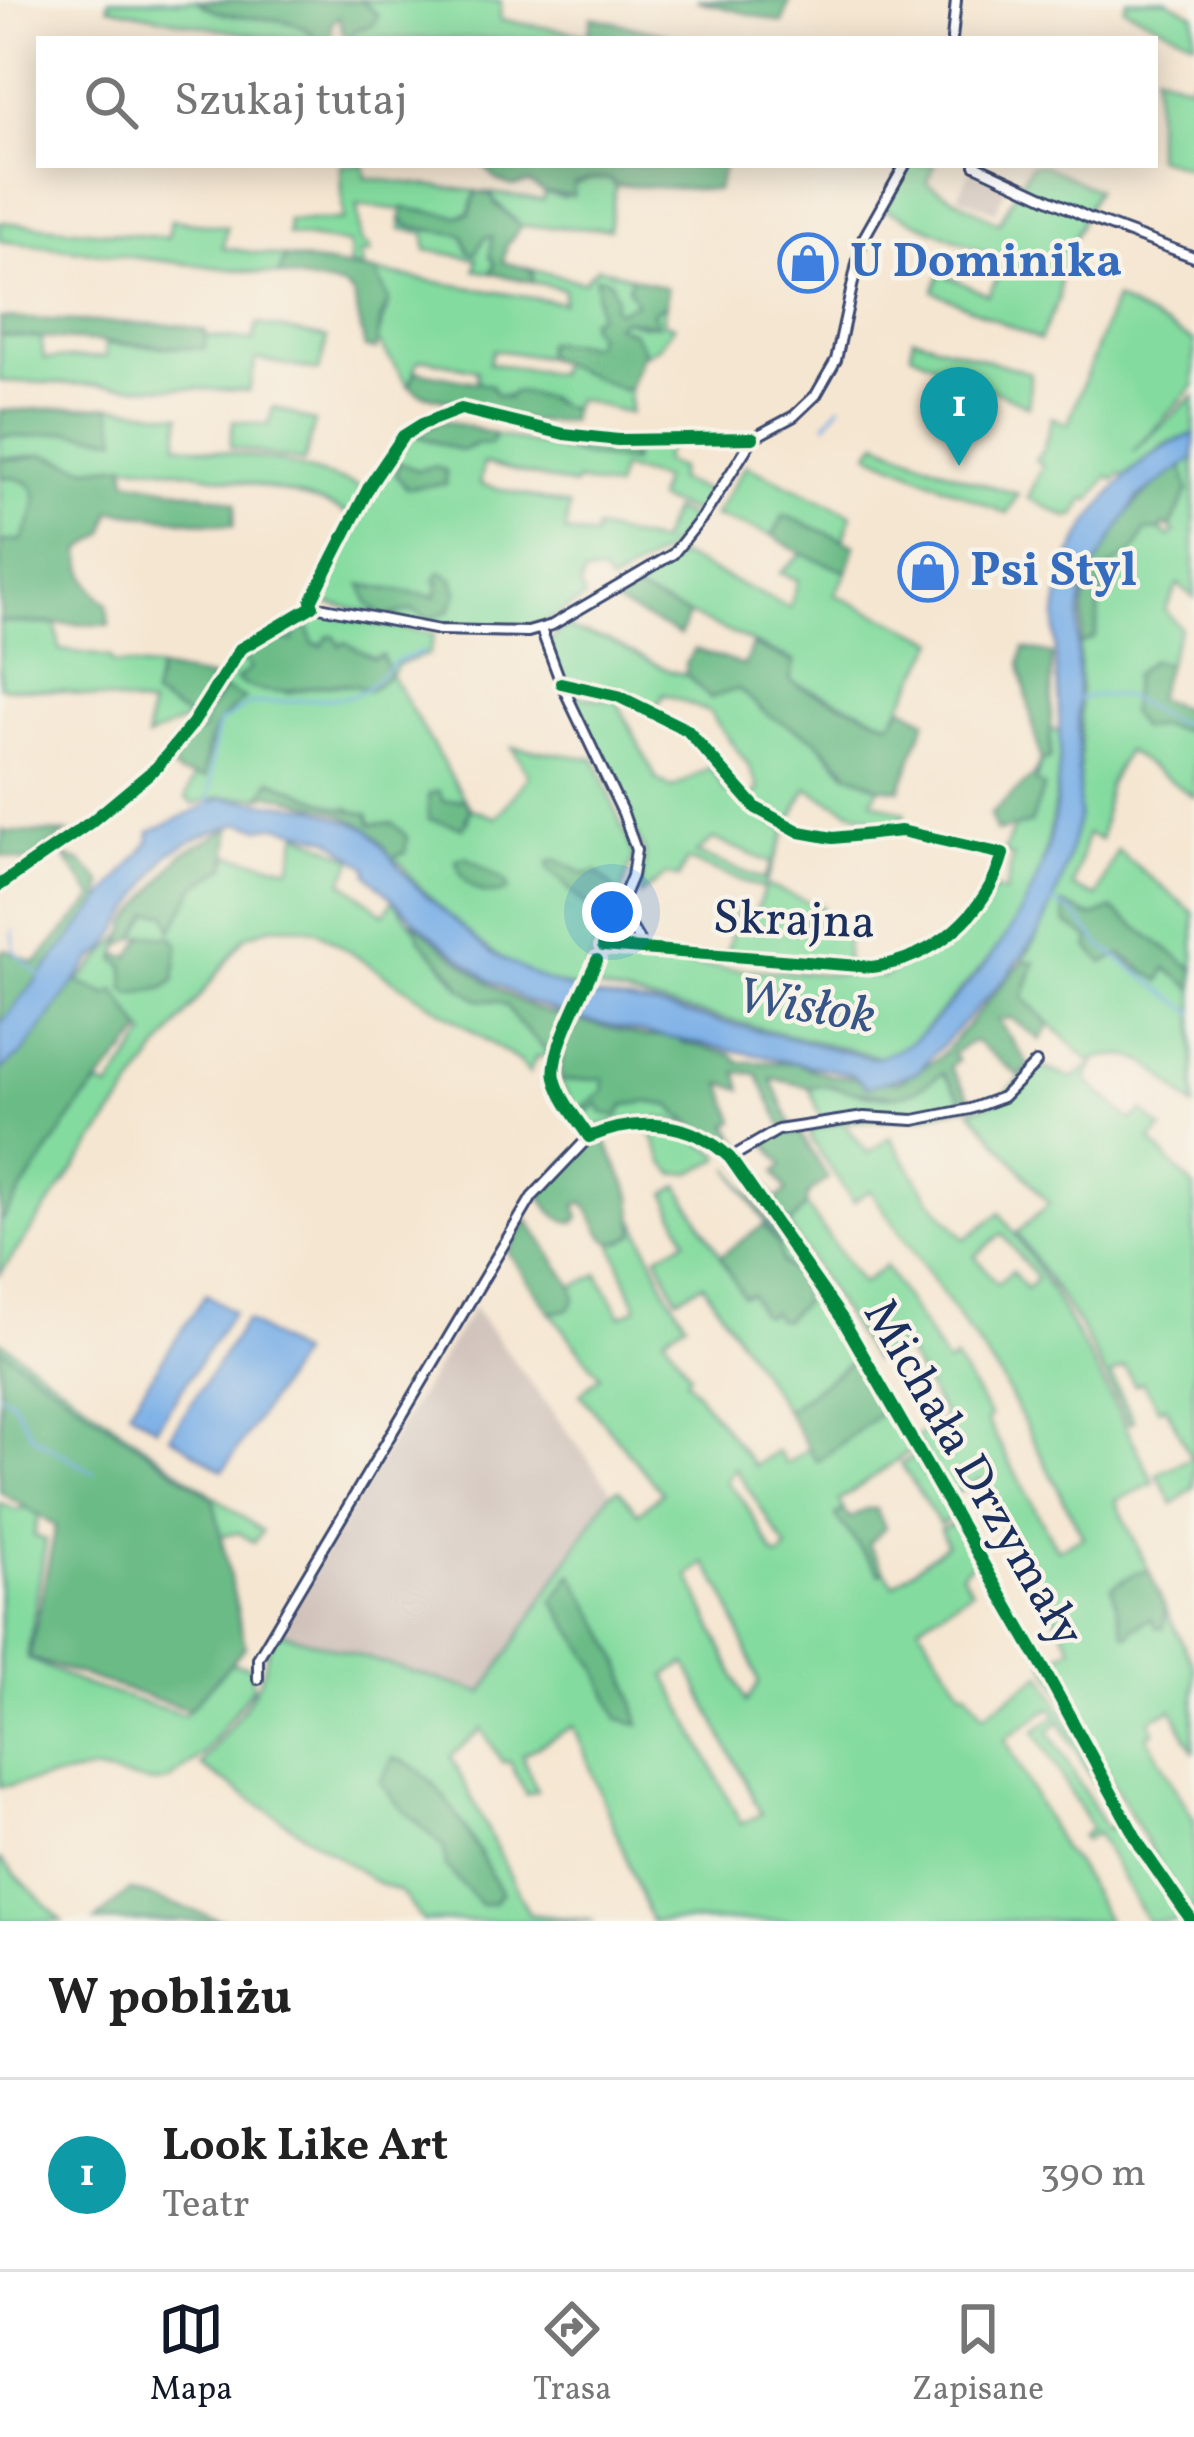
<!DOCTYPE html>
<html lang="pl">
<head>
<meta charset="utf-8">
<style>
	body { margin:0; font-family:Vollkorn,serif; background:#f6f6f6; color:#222 }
	.you { position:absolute; left:612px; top:912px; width:42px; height:42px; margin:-30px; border:9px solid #fff; border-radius:50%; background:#1a73e8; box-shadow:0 0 0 18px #1a73e833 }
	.badge { display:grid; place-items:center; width:78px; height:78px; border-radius:50%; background:#111827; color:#fff; font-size:39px; font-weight:700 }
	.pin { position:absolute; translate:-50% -99px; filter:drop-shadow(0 3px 6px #0008) }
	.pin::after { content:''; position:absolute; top:63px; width:42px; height:36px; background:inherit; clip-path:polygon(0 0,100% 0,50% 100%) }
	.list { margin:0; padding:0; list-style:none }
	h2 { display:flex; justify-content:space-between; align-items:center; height:156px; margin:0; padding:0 48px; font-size:51px }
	h2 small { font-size:39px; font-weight:400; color:#767676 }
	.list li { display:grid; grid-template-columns:78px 1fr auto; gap:36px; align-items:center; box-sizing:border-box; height:192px; padding:0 48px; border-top:3px solid #e0e0e0 }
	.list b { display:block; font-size:45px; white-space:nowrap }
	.list p { margin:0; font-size:39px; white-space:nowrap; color:#767676 }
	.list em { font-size:39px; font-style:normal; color:#767676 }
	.icon { flex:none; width:66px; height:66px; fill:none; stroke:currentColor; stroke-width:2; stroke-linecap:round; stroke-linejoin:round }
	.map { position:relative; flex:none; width:1194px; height:1921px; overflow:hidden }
	.search { position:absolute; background:#fff; box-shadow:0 6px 30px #0003; left:36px; right:36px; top:36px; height:132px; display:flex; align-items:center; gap:30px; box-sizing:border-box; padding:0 42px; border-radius:0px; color:#767676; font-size:45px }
	.sheet { height:348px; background:#fff }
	nav { display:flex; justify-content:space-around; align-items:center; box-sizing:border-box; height:168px; border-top:3px solid #e0e0e0; background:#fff; font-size:33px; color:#767676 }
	nav a { display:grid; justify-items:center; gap:6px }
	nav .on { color:#111827 }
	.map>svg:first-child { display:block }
	.industrial { fill:#cfc1ba }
	.green { fill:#84db9f; stroke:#50857e; stroke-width:3; fill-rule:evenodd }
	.forest { fill:#6bbb86; stroke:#437572; stroke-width:3 }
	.water { fill:#79afe7; stroke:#4a6fa2; stroke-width:3 }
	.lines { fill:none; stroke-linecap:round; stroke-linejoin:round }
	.stream { stroke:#79afe7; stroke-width:3 }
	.street-casing { stroke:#3c4a6f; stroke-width:14 }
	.street { stroke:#fff; stroke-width:8 }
	.cycleway-casing { stroke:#f7f3e8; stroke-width:20 }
	.cycleway { stroke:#00873e; stroke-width:12 }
	.labels { text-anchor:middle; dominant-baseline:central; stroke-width:9; stroke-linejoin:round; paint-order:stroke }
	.shop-label { font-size:48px; font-weight:bold; fill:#366cbe; stroke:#f7f3e8; text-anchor:start }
	.street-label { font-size:48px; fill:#1b2f5e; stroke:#f7f3e8 }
	.water-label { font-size:51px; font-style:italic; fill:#375587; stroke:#f7f3e8 }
</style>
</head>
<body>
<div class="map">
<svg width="1194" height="1921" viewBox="0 0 1194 1921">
	<rect width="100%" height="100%" fill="#f7f3e8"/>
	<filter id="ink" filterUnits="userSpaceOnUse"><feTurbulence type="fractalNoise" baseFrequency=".00833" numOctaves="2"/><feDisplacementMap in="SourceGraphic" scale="24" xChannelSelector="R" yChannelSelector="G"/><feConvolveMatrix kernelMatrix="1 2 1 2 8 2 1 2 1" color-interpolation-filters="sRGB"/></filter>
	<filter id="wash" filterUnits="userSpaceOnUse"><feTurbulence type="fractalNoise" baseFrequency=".004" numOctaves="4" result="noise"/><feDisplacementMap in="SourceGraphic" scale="48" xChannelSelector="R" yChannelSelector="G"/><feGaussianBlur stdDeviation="2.7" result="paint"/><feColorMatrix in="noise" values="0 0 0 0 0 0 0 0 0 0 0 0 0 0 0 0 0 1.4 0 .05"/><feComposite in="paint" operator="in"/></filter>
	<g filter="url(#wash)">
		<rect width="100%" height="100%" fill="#f5e6d1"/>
		<path class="industrial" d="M973 165 1008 182 996 212 958 196Z
			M473 1307 610 1488 596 1518 482 1693 280 1632 300 1592Z"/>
		<path class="green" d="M109 0H198C231 30 282 7 314 35L312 39C244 39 174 19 108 7Z
			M361 0 501 1 500 20 586 34 587 39H349L355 30 377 15Z
			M1127 0H1167L1194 14V41L1124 8Z
			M1155 73 1189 85 1194 75V170L1155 157Z
			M341 165H364L366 178 476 191 470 212 459 216 357 205 361 242 369 246 370 253H360L364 269 350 267 349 244 288 235V220H343Z
			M910 165H935L927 183 999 223 1031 165H1043L1096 190 1060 269 1059 298 1040 340 933 291 941 273 988 295 1006 262 885 209Z
			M591 179H609L616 185 609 229 521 226 486 192 543 200 544 192 564 198 574 184Z
			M171 220 227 227 223 248 285 257 279 275 0 241V222L168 238Z
			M401 220 409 226 463 235 469 252 474 253 485 237 492 236 495 264 491 273 475 270 477 259 426 250 425 233 401 229Z
			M598 267 632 277 629 287 636 304 618 312 613 307 610 280 596 278 598 316 590 319V326L596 333 594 346 547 342 545 357 493 350 489 363 556 374 561 361 623 390 629 389 630 413 575 399 572 411 546 397 495 395 491 385H477V370L426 359 418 361 409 386 377 340 389 301 376 272 563 303 564 289 532 282V273L527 268 583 282Z
			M1115 299 1194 341V386L1132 453 1194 396V434L1165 444 1125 476 1120 474 1114 480 1108 476 1091 500 1085 498 1076 515 1067 517 1028 498 1043 465 1035 460 1044 447 1052 417 1068 424Z
			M666 305 662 322 674 326 660 346 644 355 633 332 614 325 622 319 644 326 656 324 653 311Z
			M257 324 327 338 319 371 256 359 249 391 0 381V335L41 337 44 359 106 357 105 344 205 349 206 336 253 341Z
			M913 337 1030 373 1029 406 911 353Z
			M110 406 181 415 177 444 278 461 360 486 364 494 353 518C322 494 170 465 129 465 116 464 104 468 91 468 76 467 61 457 46 455 31 453 16 460 0 458V436L28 437 65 432 117 438Z
			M273 407 315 422 304 462 230 447 233 421 269 425Z
			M412 434 461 451 494 438 493 434 581 455 632 461V443L669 441 663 461 679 469 677 480 712 493 696 513 657 500 662 479 621 469 615 489 577 481 574 486 484 463 480 484 569 506 565 532 594 537 596 529 659 543 673 510 695 520 663 553 610 584 602 573 585 574 580 586 585 598 544 623 526 628 417 623 322 602 319 594 386 464ZM439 582 449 611H395L364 585 435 597Z
			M877 442 970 480 1018 494 1007 514 869 453Z
			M1194 458V598L1178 584 1165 610 1180 627 1167 665 1152 660 1140 728 1162 726 1194 733V797L1127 751 1108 785 1101 840 1087 834 1073 887 1097 897 1117 850 1194 913V969L1156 944 1065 905 1135 968 1160 980 1165 967 1194 989V1107C1157 1074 1143 1043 1089 1061L1023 997 1035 963 1023 961C1091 851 1081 767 1079 645L1095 637 1104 572 1135 550 1145 531 1160 530 1170 537 1174 532 1170 528 1188 490 1182 464Z
			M746 465 852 515 843 540 784 515 773 536 714 516Z
			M0 477C50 477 37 508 22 540L0 542Z
			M802 554 847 572 835 595 937 641 891 723 790 681 794 661 629 588 680 556 790 608 798 580 780 573Z
			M316 613 434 634 429 654 398 664 391 675 465 800 443 801 429 794 467 824 470 808 496 818 529 776 512 747 595 759 634 856 620 895 597 872 585 874 556 860 549 870C566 882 575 898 592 909V931L599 941 579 988C512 981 457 924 412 879L402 864 391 858 405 853 350 808H338L271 780 261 797H220L193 804 186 798 194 776 205 777 214 724 243 698 222 695 204 730 196 734 191 731 245 651 243 658 286 693C312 688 341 680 366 689L390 675 382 655 373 658 340 647 264 637Z
			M0 622 56 625 60 650 111 657 112 663 159 669 153 697 189 718 147 738 150 707 62 691 0 687Z
			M569 624 570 630 608 640 670 671 687 675 710 698 738 688 768 715 815 739 845 772 879 787 872 801 905 813 903 824C868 823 837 805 807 788L789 824 776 819 751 797 759 789 749 766 709 712 664 694 656 709 617 692 563 679 549 642Z
			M572 695 617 701 657 780 672 788 711 767 725 791 786 831 765 885 822 907 819 930 847 934 846 962 726 956 737 910 755 914 764 889 687 860 679 877 666 875 640 895 645 853ZM714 839 772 863 764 880 696 853Z
			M1051 729 1060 731C1060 781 1050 859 1027 903 1008 939 980 969 953 998 931 1022 914 1047 884 1058L591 987 600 959 609 956 719 968 883 977 946 939 983 906 994 889 1005 893 1013 856 1003 854 1041 762 1050 758Z
			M298 833 354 859 342 881 384 914 393 900 459 986 479 1000 498 1001 507 1006 517 1022 551 1055 536 1057 529 1073 520 1062 317 931C291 924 269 924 245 937L159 1050 0 1274V1223L81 1103 99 1084 109 1089 146 1035 115 991 108 995 78 982 122 936 116 960 124 965 132 994 164 988 175 980 146 935 135 938 149 913H167L173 929 195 887 226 867 230 855 290 868Z
			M1094 1063 1086 1080 1131 1121 1143 1111 1162 1129 1151 1141 1194 1188V1488L1173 1504 1157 1474 1191 1458 1166 1406 1159 1409 1142 1382 1135 1385 1124 1367 1111 1375 1134 1421 1129 1423 1081 1328 1017 1233 1049 1204 971 1110 997 1101 1035 1065 1073 1078Z
			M943 1073 967 1106 916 1118 823 1123 809 1087C838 1082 869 1102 898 1095 913 1092 929 1079 943 1073Z
			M604 1078V1091L584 1106 649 1102 672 1106 694 1125 668 1119 633 1118 587 1128 560 1081Z
			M844 1123 868 1153 890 1137 930 1199 965 1239 1000 1213C1061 1299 1108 1389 1154 1483L1116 1501 1149 1571 1130 1578 1125 1633 1152 1618 1165 1620V1608L1194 1666V1753L1172 1709 1150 1720 1154 1732 1147 1736 1194 1820V1912L1182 1901 1159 1864 1045 1663 1072 1647 980 1479 949 1497 915 1437 946 1419 902 1345 873 1361 789 1226 806 1205 862 1284 885 1266 947 1364 955 1359 990 1416 987 1421 1057 1549 1083 1537 1001 1378 870 1190 853 1202 810 1137 812 1129ZM1002 1234 1037 1279 1026 1289 1012 1271 997 1284 975 1256Z
			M650 1129 692 1138 720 1155V1159L691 1173 675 1174 663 1162Z
			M730 1168 808 1276 911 1450 839 1501 844 1510 837 1515C850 1536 864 1556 880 1573L884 1570 894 1585 947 1544 940 1530 951 1525 956 1527 976 1561 961 1573 972 1590 919 1625 962 1691 966 1690 984 1715 1042 1674 1138 1848 1184 1921H1147L1097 1833 1085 1840 1082 1836 1092 1829 1035 1731 1057 1715 1051 1707 1005 1739 1062 1848 1076 1863 1108 1921H651L574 1726 522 1755 537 1791 526 1795 510 1762H502L482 1729 451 1756 529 1914 595 1921H423L401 1892 376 1882 201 1766C220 1736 249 1708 262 1675 268 1658 264 1646 280 1632L483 1693 610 1493 619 1489 638 1513 662 1493 580 1394 600 1376 551 1313 569 1309 575 1299 573 1287 598 1274 621 1316 637 1308 611 1242H623L635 1234V1220L668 1294 686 1322 664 1336 690 1374 686 1379 754 1466 777 1451 786 1464 810 1447 817 1461 875 1393 866 1388 852 1361 786 1411 703 1284 677 1298 657 1256 686 1240 666 1194 679 1186 743 1295 751 1293 784 1320 794 1307 789 1269 779 1257V1244ZM735 1468 787 1549 780 1557 774 1555 744 1501 726 1482ZM705 1563 724 1593 759 1682 746 1702 689 1575ZM571 1575 607 1634 618 1719 596 1667 554 1601ZM686 1663 761 1814 741 1824 666 1675ZM1060 1721 1117 1824 1107 1830 1049 1731ZM434 1784 501 1892 446 1867 444 1847 416 1819Z
			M0 1341 262 1531 254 1542 239 1533 215 1537 0 1359Z
			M914 1456 951 1517 940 1525 901 1464Z
			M0 1503 16 1510 26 1508 39 1516 34 1536 46 1540 27 1658 83 1684 184 1715 230 1663 252 1667 253 1687 202 1756 168 1781 154 1783 92 1771 0 1787Z
			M0 1859 62 1921H0Z"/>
		<path class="forest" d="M361 0 378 15 373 25 355 30 349 39H345L339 17 332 22 331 39H312L313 34C282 7 231 29 198 1Z
			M696 0H789L783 23Z
			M592 17 687 39H587Z
			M484 165H724L717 190 616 185 609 179H591L574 184 573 196 544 192 529 183 512 186 496 180Z
			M476 191 493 196 495 204 521 226 507 245 503 262 527 268 533 273 532 282 491 273 495 264 490 256 492 237H485L475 254 469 252 463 235 409 226 401 220 403 208 459 216 470 213Z
			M285 257 376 272 389 301 381 319 376 350 365 348 354 296 345 287 279 275Z
			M596 277 610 280 616 298 613 307 618 311 636 303 628 287 632 277 667 288 666 305 653 311 657 325 623 319 615 325 633 332 644 350 629 389 623 390 545 357 546 342 594 345 596 334 590 327V319L598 315Z
			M0 318 178 325 206 331 205 349 0 335Z
			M416 371 491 385 496 395 508 398 513 392C536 392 552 401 572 411L570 421 532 422 421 394 409 386Z
			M110 406 118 438 65 432 28 437 0 436V411Z
			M444 420 493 434 494 438 490 445 475 444 461 451 412 434Z
			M574 437 632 443V462L581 455 572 450Z
			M42 454 88 468 125 464 127 480 222 498 236 504 233 526 111 511 105 533 81 550C82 573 89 589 107 604L109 625 0 622V542L22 540C37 508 50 477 0 477V458L19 460Z
			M399 462 417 470 434 466 446 471V484L406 488 396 475Z
			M1182 464 1188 490 1170 528 1165 525 1160 530 1145 531 1135 550 1104 572 1095 637 1079 645C1085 627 1081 607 1086 589 1100 537 1139 494 1182 464Z
			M784 515 855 545 847 572 802 554 773 536Z
			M440 572 453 579 457 593 449 611 429 619 413 610 383 617 368 604 362 585 435 597 439 582 434 581Z
			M629 588 688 615 680 635 608 600Z
			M308 626 313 644 322 646 327 637 334 635 340 646 345 642 373 658 382 655 390 675 369 691C327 668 281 711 236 680L250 669 243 658 245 651 264 637 293 641 296 631Z
			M752 645 794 662 790 680 800 687 890 723 903 707 926 720 900 790 879 787 844 771 846 769 815 739 768 715 738 689 710 698 687 675 685 664 695 649 744 666Z
			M1024 648 1052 654 1050 759 1041 762 1035 782 1044 787 1031 823 997 832 990 815 1033 776 1041 762 1020 664Z
			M1152 660 1167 665 1156 699 1194 712V733L1162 726 1140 728 1130 711 1134 675Z
			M159 669 214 679 193 715 189 718 153 697Z
			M224 689 244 699C214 724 205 736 205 778L180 774 164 761 191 731 196 734 204 730 206 714Z
			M271 780 338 808 368 814 371 824 393 823 407 837 405 853 391 858C368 812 315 806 269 794L261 797Z
			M439 791 443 801 465 800 470 808 463 828 428 819 429 794Z
			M231 828 226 867 195 887 172 931 167 914 149 913 135 938 121 946 128 923 182 854Z
			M3 829 4 832 67 833 27 862 0 855Z
			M64 856 81 862 103 883 99 906 46 968 107 995 115 990 143 1032 81 1103 0 1223V953L4 949 35 963 94 898Z
			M466 857 506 882 508 890C483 901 462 886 456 860Z
			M555 860 585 874 597 872 620 895 599 941 592 932V909C574 898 565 882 549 870L548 862Z
			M1063 904 1091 917 1112 909 1194 969V989L1166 968 1160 981 1121 954 1103 963 1088 947 1091 939 1066 923Z
			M413 923C463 959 505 1009 569 1017L551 1055 517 1022 507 1006 497 1001 479 1000 459 986 457 979 421 941Z
			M145 935 173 937 178 944 175 980 164 988 131 994 125 990 124 965 116 960 118 955 129 957Z
			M1023 961 1035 962 1023 997 1050 1026 1040 1040 1011 1018 998 1020 1029 1065 1019 1076 978 1043 973 1041 952 1054 958 1060 950 1067 974 1104 967 1106 943 1073 913 1092 897 1096 849 1091 830 1085 809 1087 771 1078 792 1126H782L757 1074 737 1072 742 1089 722 1083 735 1121 728 1125 743 1147 733 1151 678 1114 672 1106 649 1102 625 1105 618 1116 603 1113 598 1104 587 1112 584 1106 604 1091 603 1078 560 1081C559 1059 562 1034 583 1022L646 1037 673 1036 684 1043 731 1054 740 1062 795 1063 828 1075 898 1082 939 1058Z
			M781 1132 800 1133 828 1178 807 1195 806 1205 789 1226 740 1161 746 1153 775 1200 787 1191 775 1172 783 1165 764 1140Z
			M604 1138 632 1197 635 1234C599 1259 601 1221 583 1202L576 1205 579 1217 575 1222C556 1222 549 1210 540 1194L566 1162Z
			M528 1220 573 1287 575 1299 569 1309 551 1313 508 1252Z
			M764 1225 779 1245 782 1263C796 1276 802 1283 803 1303L784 1320 776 1319 773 1312 766 1316 760 1313 751 1294 743 1296 720 1256Z
			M0 1348 213 1498 245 1647 189 1710 29 1658 56 1526 0 1492Z
			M852 1361 866 1388 875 1393 881 1413 817 1462 786 1411Z
			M866 1509H876L885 1528 868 1544 884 1570 880 1574 836 1516 844 1510 850 1518Z
			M1149 1571 1165 1608 1164 1628 1156 1627 1151 1618 1133 1628 1129 1636 1124 1633 1112 1587 1136 1573Z
			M572 1574 607 1634 627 1678 640 1724 618 1719 596 1667 553 1601Z
			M393 1758C439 1765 479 1854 501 1893L494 1903 481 1905 446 1867 444 1847 398 1805 380 1782Z
			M130 1890 225 1921H95Z"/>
		<path class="water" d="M1194 434V458L1137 498 1082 588 1077 641 1079 816 1062 880 1040 931 1007 976 917 1072 868 1087 852 1074 582 1020 526 1001 487 978 423 928 368 875 367 867 330 839 278 826 261 828 240 823 201 836 168 854 106 949 91 960 23 1053 0 1071V1025L149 842 150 832 222 798 313 808 368 829 412 883 493 954 546 981 592 996 655 1006 871 1058C911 1052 931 1025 957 996 1009 942 1047 882 1056 805 1059 776 1061 744 1059 714 1058 676 1051 633 1059 596 1073 526 1128 458 1194 434Z
			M206 1294 233 1312 156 1428 129 1410Z
			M246 1320 299 1355 223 1471 170 1436Z"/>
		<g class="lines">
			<path class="stream" d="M826 424 840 405
				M1078 699C1145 682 1144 723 1194 725
				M208 806C213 778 210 748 219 723L249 704 349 697 366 689 396 661 423 652
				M1050 901 1074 913 1101 946 1194 1013
				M13 931 14 951 41 977
				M0 1394 12 1400 32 1436 94 1473"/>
		</g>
	</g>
	<g filter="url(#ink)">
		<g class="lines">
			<defs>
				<path id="street" d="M952 39 956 0
					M975 165 1089 218 1194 257
					M314 606 439 630 528 632 552 625 673 554 705 514 753 438 794 416 816 395 836 360 862 241 905 165
					M541 629 561 683 623 813 636 850 632 876 597 960
					M561 683 618 696 687 730 756 808 800 832 833 838 901 831 1003 854C986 914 934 959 872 967L603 946
					M0 885 91 822 157 767 193 723 240 649 313 606 311 601 370 485 403 436 422 424 461 409 564 434 618 440 753 438
					M620 908 644 949
					M558 1053C547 1085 572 1112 589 1137 637 1117 691 1120 730 1158L843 1320 1045 1671 1141 1847 1192 1921
					M730 1158 778 1130 864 1117 914 1120 970 1109 1003 1097 1036 1063
					M258 1679V1658L532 1197 589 1137"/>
			</defs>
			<use href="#street" class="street-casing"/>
			<use href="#street" class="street"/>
			<defs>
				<path id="cycleway" d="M561 683 618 696 687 730 756 808 800 832 833 838 901 831 1003 854C986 914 934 959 872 967L603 946
					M0 885 91 822 157 767 193 723 240 649 313 606 311 601 370 485 403 436 422 424 461 409 564 434 618 440 753 438
					M597 960C586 986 549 1052 555 1078 560 1099 577 1119 589 1137 637 1117 691 1120 730 1158L843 1320 1045 1671 1141 1847 1192 1921"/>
			</defs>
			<use href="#cycleway" class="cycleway-casing"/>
			<use href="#cycleway" class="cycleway"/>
		</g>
	</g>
	<defs>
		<symbol id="shop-ring" viewBox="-11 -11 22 22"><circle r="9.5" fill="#f7f3e8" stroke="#3f7fe0" stroke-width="1.5"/><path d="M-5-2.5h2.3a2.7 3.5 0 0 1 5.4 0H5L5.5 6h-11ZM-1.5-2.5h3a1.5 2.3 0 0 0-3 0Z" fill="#3f7fe0"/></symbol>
	</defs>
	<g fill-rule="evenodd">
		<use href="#shop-ring" x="775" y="230" width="66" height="66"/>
		<use href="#shop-ring" x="895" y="539" width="66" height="66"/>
	</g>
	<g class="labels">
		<g class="shop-label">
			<text x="850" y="263">U Dominika</text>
			<text x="970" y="572">Psi Styl</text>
		</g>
		<g class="street-label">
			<text transform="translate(794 922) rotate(2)">Skrajna</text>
			<text transform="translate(972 1474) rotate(60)">Michała Drzymały</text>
		</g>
		<g class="water-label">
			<text transform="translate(806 1008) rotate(9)">Wisłok</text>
		</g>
	</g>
</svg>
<div class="you"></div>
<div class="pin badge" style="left:959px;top:466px;background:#0f9aa8">1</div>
<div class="search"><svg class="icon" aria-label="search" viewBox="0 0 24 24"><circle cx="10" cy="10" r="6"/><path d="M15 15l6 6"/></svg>Szukaj tutaj</div>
</div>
<section class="sheet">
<h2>W pobliżu<small></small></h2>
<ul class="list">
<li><span class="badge" style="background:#0f9aa8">1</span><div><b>Look Like Art</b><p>Teatr</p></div><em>390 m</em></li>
</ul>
</section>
<nav>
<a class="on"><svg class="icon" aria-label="map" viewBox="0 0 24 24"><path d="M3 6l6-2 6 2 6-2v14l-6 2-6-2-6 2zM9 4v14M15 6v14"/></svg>Mapa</a>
<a><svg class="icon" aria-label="directions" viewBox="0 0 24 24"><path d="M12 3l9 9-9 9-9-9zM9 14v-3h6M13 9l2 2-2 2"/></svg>Trasa</a>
<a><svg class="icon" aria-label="saved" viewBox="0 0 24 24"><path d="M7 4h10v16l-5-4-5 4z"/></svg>Zapisane</a>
</nav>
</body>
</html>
